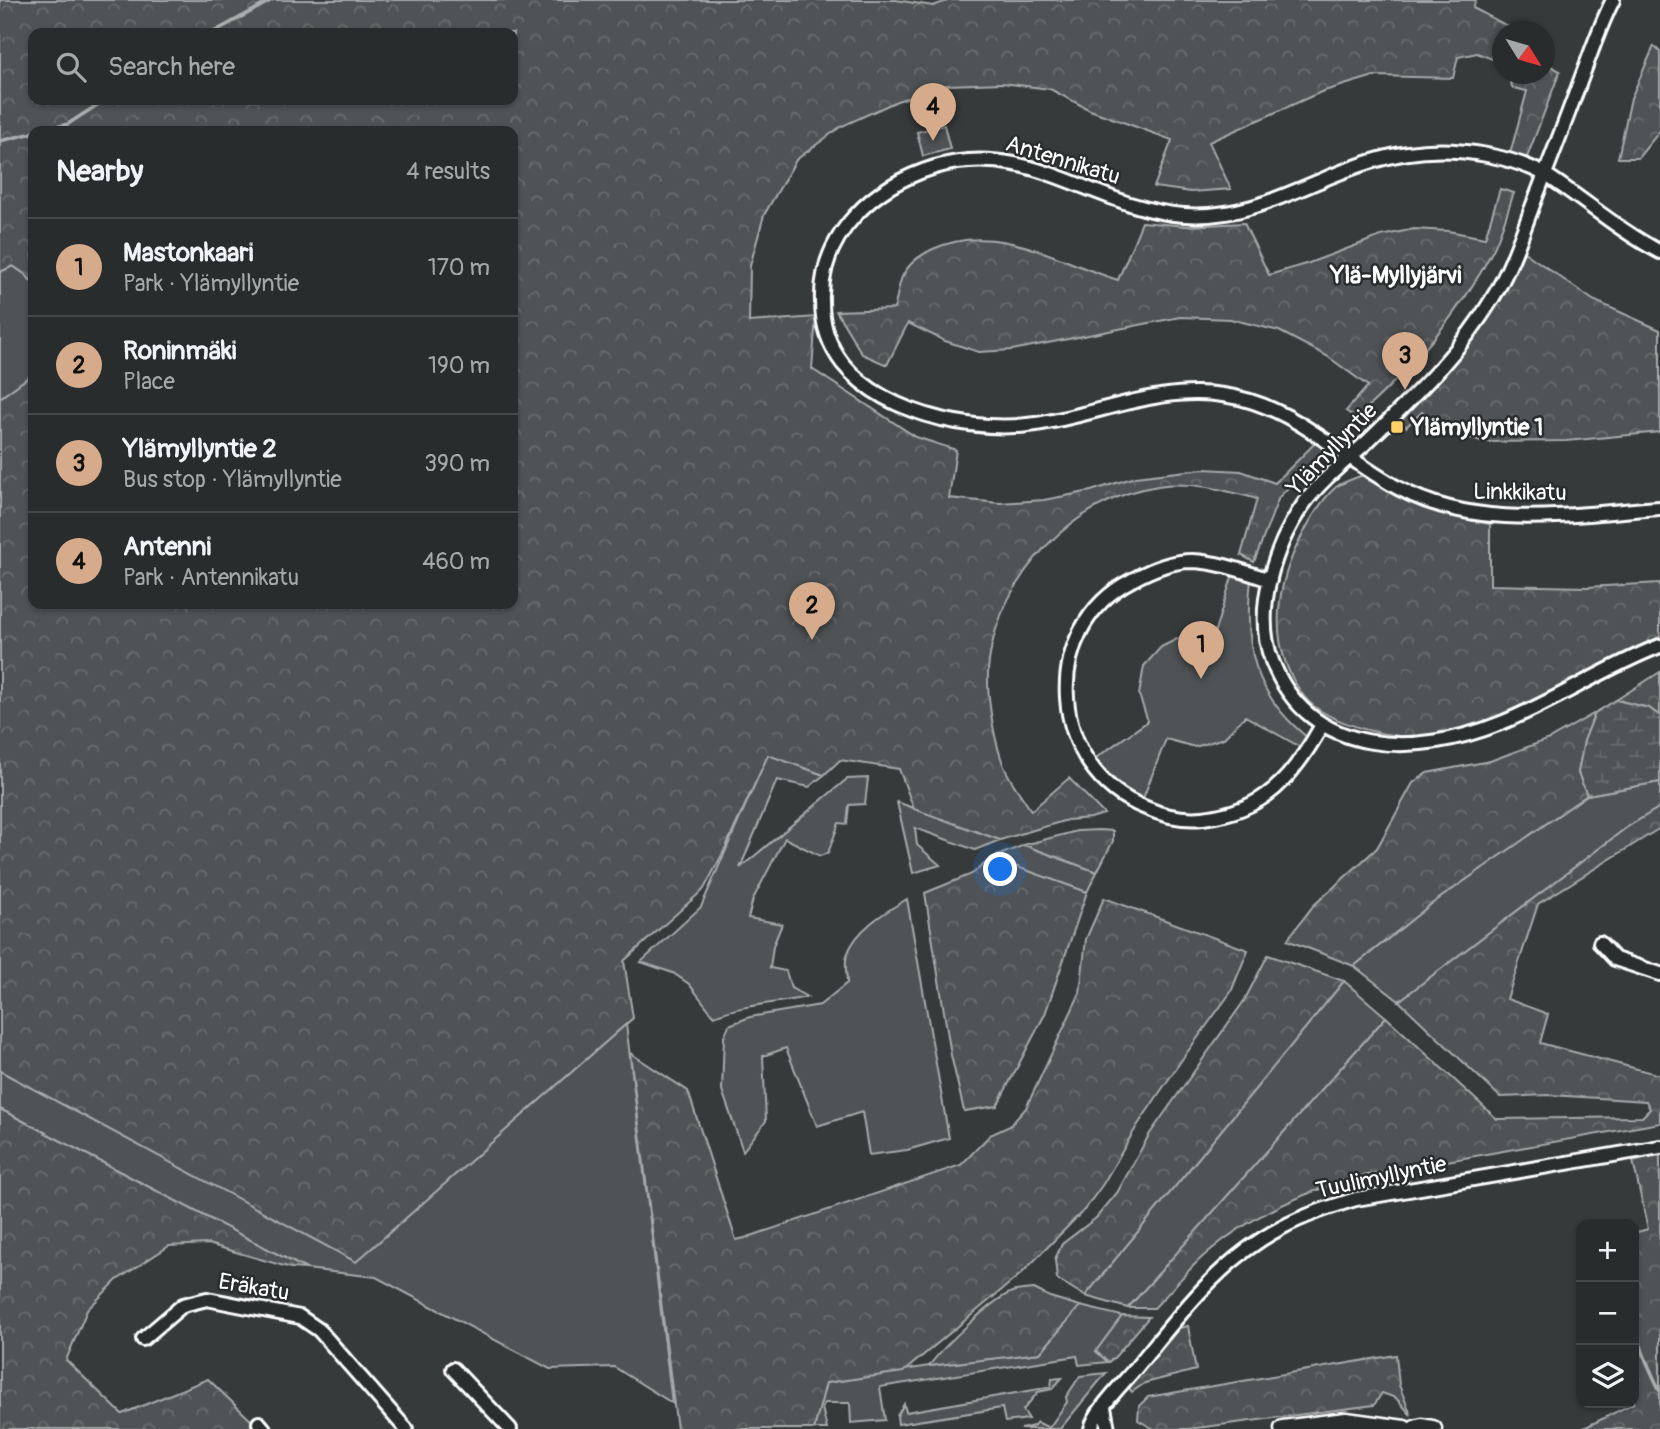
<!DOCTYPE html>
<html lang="en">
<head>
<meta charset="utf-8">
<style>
	body { margin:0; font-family:Pangolin,sans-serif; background:#353838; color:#f1f3f6 }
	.controls { position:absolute; right:21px; bottom:21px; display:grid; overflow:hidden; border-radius:14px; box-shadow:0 2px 5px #0004 }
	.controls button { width:63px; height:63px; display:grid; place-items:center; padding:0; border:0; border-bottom:2px solid #454848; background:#292c2c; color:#f1f3f6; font:35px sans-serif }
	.compass { position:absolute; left:1492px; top:21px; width:63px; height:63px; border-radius:50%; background:#292c2c; box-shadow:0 2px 5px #0004; rotate:127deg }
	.you { position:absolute; left:1001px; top:870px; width:24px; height:24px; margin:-18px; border:5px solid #fff; border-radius:50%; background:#1a73e8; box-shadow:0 0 0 10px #1a73e833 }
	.badge { display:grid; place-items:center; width:46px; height:46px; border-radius:50%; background:#d6ab8b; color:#111; font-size:23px; font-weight:700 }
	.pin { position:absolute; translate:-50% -58px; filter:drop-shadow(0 2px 4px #0008) }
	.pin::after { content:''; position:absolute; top:37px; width:24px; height:21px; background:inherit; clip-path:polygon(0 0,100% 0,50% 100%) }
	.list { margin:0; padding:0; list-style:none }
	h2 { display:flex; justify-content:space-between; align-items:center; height:91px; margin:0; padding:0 28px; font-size:30px }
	h2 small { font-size:23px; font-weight:400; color:#a5a7a9 }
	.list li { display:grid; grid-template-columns:46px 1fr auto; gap:21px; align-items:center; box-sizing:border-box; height:98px; padding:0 28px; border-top:2px solid #454848 }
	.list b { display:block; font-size:26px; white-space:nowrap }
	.list p { margin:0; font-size:23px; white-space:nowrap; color:#a5a7a9 }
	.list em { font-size:23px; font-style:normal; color:#a5a7a9 }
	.icon { flex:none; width:38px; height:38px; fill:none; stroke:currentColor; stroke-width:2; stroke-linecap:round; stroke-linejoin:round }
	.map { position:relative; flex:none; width:1660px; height:1429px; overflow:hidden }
	.search { position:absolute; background:#292c2c; box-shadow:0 2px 5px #0004; left:28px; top:28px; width:490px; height:77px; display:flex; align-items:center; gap:18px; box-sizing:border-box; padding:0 24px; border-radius:14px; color:#a5a7a9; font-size:26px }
	.panel { position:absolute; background:#292c2c; box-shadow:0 2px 5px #0004; left:28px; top:126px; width:490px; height:483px; border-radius:14px }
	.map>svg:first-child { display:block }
	.green { fill:#505354; stroke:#a8a9aa; stroke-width:2 }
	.forest { fill:url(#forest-crowns); stroke:#a8a9aa; stroke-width:2; fill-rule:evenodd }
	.wetland { fill:url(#wetland-marsh); stroke:#a8a9aa; stroke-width:2 }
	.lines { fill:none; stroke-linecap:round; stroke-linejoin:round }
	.stream { stroke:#adaeaf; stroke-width:3.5 }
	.minor-casing { stroke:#fff; stroke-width:18 }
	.major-casing { stroke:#fff; stroke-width:21 }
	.minor { stroke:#2a2d2e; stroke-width:12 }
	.major { stroke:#2a2d2e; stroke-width:16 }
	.poi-dot { fill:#ffd166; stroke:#2a2d2e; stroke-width:2.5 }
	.labels { text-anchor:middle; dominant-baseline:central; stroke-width:5; stroke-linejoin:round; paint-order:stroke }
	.street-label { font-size:23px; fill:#fff; stroke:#2a2d2e }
	.poi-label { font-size:23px; font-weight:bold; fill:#fff; stroke:#2a2d2e; text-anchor:start }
	.neighbourhood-label { font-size:24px; font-weight:bold; fill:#fff; stroke:#2a2d2e }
</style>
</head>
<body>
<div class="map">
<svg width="1660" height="1429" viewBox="0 0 1660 1429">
	<defs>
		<pattern id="forest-crowns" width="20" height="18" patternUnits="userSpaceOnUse" patternTransform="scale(1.75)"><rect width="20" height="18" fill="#505354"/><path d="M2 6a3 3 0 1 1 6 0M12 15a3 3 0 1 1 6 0" fill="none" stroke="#6a6d6e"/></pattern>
		<pattern id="wetland-marsh" width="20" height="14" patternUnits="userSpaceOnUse" patternTransform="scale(1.75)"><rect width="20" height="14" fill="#505354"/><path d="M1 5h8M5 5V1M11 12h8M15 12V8" fill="none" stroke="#6a6d6e"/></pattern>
	</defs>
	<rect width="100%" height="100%" fill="#373a3b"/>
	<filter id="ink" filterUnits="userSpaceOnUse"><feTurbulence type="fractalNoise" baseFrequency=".0143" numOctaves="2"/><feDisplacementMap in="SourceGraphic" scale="14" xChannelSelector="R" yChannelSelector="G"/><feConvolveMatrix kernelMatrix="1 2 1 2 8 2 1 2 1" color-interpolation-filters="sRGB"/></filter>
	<g filter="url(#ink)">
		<path class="green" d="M944 125 950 149 923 156 917 132Z
			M13 266 26 275 33 283V374L0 398V272Z
			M1233 574 1251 579C1243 646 1254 695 1308 738L1302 748 1245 716 1224 738 1195 747 1166 739 1142 801 1117 786 1093 760 1148 721 1139 695 1144 666 1161 647 1185 635 1213 637Z
			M768 754 824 775 809 787 777 780 740 868 847 779 868 778 865 804 849 805 847 824 839 823 828 853 820 856 785 838 753 899 748 918 782 924 773 946 770 968 786 971 791 988 807 997C776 1004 744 1004 714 1016L689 984 673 973 641 962 701 907Z
			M1660 782V807L1626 828 1399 1001 1354 966 1430 905 1587 795Z
			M897 802 1000 840 975 850 915 828 917 845 940 865 913 873Z
			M1024 845 1097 872 1087 892 992 858Z
			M907 899 949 1138 907 1150 869 1155 862 1112 817 1126 786 1048 763 1056 766 1121 743 1151 722 1090 724 1037 729 1025 750 1017 820 1005 847 983C847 975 844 963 847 955 856 929 885 912 907 899Z
			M1344 981 1386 1017 1128 1308 1085 1296Z
			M626 1024 672 1403 614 1367 550 1369 376 1277 306 1269 0 1109V1071L356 1261Z
			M1080 1306 1122 1316 1096 1351 1108 1362 1079 1365 1077 1356 880 1387 885 1420 851 1423 850 1403H824L822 1408 827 1429H814L825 1383 929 1366 1040 1353Z
			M1106 1373 1060 1429H1021L1033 1426 1037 1422 1049 1428 1067 1402 1066 1397 1080 1376Z
			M1062 1378 1052 1389 1038 1392 1023 1410 1029 1419 1005 1422 1002 1408 898 1424 897 1416 904 1404 906 1412 1051 1387 1052 1379Z"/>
		<path class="forest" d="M0 0H896L933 6 950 0H1476L1473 8 1517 31 1502 32V66L1500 62 1477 53 1458 57 1453 78 1374 76 1321 92 1209 142 1231 189 1191 192 1154 187 1172 140 1090 110 1050 89 1002 83 947 85 897 101 840 127 796 160 764 215 750 266 749 322 816 317 812 369 916 437 956 450 949 498 999 503 1044 500 1091 491 1135 477 1204 469 1241 471 1275 483 1317 441 1324 452 1279 497 1254 562 1241 555 1257 499C1224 490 1192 481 1158 486 1073 499 1000 576 989 661 985 688 993 735 1002 761 1007 778 1022 795 1031 811L1069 778 1104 814 1091 818 1067 820 1000 840 914 809 899 769 840 760 824 775 768 755 724 851 704 889 624 961 633 1018 356 1262 0 1071V398L33 374V604H513V131H33V283L26 275 13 266 0 272ZM33 33H513V100H33Z
			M1654 46 1660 52V131L1638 158H1618L1631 98Z
			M1545 63 1560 71 1526 160 1510 154 1527 91 1513 88 1506 74H1544Z
			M1500 189 1514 193C1507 212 1502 232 1493 250 1460 315 1410 369 1356 418L1346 411 1368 386 1327 356 1279 331 1230 319 1180 317 1012 350 979 352 945 341 908 323 887 365 862 354 836 311 894 309C897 299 898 287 902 277 909 263 919 256 933 249 996 220 1059 262 1118 280L1142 222 1186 226 1244 223 1269 275 1309 263 1381 236 1414 229 1448 231 1485 238Z
			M1524 252 1593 300 1660 330V432L1566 441 1485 442 1451 433 1422 412 1406 427 1401 420 1473 341 1500 302Z
			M1365 474C1405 500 1443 517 1490 524V585L1587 587 1660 583V637C1581 668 1486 744 1399 736 1371 733 1320 719 1303 695 1265 644 1276 581 1305 530 1313 515 1323 498 1336 487 1344 481 1357 478 1365 474Z
			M1660 672V716L1649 708 1616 700Z
			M1595 713 1584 741 1578 773 1587 795 1430 905 1354 966 1287 940 1313 906 1377 848 1413 783 1427 773 1490 761 1549 739Z
			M1660 807V828L1538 904 1507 999 1548 1014 1540 1043 1660 1075V1123L1352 1178C1300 1194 1250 1216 1207 1253 1188 1269 1172 1290 1154 1308H1128L1386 1017 1497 1119 1642 1117 1650 1109 1646 1101 1550 1095 1500 1097 1399 1001 1626 828Z
			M1099 830 1113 831V841L1097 872 1024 845 1077 831Z
			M992 858 1087 892 1045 1014 997 1106 964 1111 951 1055 925 893 972 874Z
			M1104 898 1248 950 1231 992 1183 1058 1137 1126 1103 1184 1085 1209 1022 1273 903 1372 826 1383 814 1429H677L630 1053 688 1091 736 1240 745 1238 961 1165 990 1135 1010 1126 1026 1108 1080 993 1086 939Z
			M1268 955 1344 981 1085 1296 1057 1279 1055 1259 1062 1244 1096 1218 1117 1193 1149 1135 1244 1001Z
			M0 1109 306 1269 291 1268 208 1244 169 1246 117 1280 87 1310 66 1360 122 1414 208 1379 260 1429H0Z
			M1660 1154V1429H1582L1634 1403V1233L1648 1229 1633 1161Z
			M1034 1289 1050 1297 1080 1306 1040 1353 929 1366C943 1347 991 1300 1012 1292 1018 1290 1027 1290 1034 1289Z
			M1122 1316 1149 1317 1114 1358 1108 1362 1096 1351Z
			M1188 1326 1196 1370 1145 1383 1132 1392 1129 1388 1179 1328Z
			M1396 1355 1399 1385 1411 1415 1396 1398 1382 1393 1374 1405 1189 1429H1154L1138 1420 1139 1406 1148 1397Z"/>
		<path class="wetland" d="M1616 700 1649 708 1660 716V782L1587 795 1578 773 1584 741 1595 713Z"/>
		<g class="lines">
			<path class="stream" d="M212 33 272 0
				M39 131 68 124 105 100
				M0 141 33 133
				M1635 1315C1637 1343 1648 1366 1660 1391"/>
			<defs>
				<path id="minor" d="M1613 0C1600 25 1591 53 1581 79 1565 123 1548 166 1531 210 1520 240 1509 272 1492 299 1460 353 1413 397 1368 441 1346 461 1321 480 1303 505 1274 547 1253 611 1272 661 1310 759 1417 757 1501 723 1556 701 1605 667 1660 646
					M1660 252C1620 231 1587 202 1549 177 1531 166 1508 159 1487 155 1428 144 1384 154 1329 177 1282 197 1237 219 1184 215 1096 209 1029 139 935 167 875 185 819 234 822 302 822 324 829 346 843 364 867 393 905 410 941 419 972 426 1004 429 1036 424 1098 415 1159 385 1223 395 1292 404 1339 456 1398 488 1479 532 1572 514 1660 508
					M1270 580C1245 572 1219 562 1192 561 1171 561 1150 570 1132 580 1038 628 1048 770 1146 808 1164 816 1183 820 1203 818 1265 811 1293 777 1322 725
					M1600 943 1615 959 1660 974
					M143 1339 183 1305 207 1299 300 1317 319 1330 406 1429
					M453 1369 510 1429
					M1104 1407 1108 1429
					M259 1423 264 1429
					M1091 1429C1094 1412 1123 1383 1135 1369 1178 1317 1219 1260 1281 1228 1305 1215 1330 1207 1356 1199L1660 1147"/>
				<path id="major" d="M1283 1429 1346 1421 1404 1429
					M1415 1429 1422 1427 1433 1429"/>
			</defs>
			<use href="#minor" class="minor-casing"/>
			<use href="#major" class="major-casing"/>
			<use href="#minor" class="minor"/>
			<use href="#major" class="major"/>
		</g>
	</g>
	<rect class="poi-dot" x="1390" y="420" width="14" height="14" rx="3.5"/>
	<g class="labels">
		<g class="street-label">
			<text transform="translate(1063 160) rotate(17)">Antennikatu</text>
			<text transform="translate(1332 449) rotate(-46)">Ylämyllyntie</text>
			<text transform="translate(1520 492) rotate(1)">Linkkikatu</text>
			<text transform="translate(1381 1177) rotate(-12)">Tuulimyllyntie</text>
			<text transform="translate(254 1287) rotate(10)">Eräkatu</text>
		</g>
		<g class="poi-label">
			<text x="1411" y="427">Ylämyllyntie 1</text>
		</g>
		<g class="neighbourhood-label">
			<text x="1396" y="275">Ylä-Myllyjärvi</text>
		</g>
	</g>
</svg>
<div class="controls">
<button>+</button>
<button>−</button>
<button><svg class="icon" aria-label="layers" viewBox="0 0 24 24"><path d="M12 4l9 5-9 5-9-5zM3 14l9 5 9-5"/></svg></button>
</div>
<svg class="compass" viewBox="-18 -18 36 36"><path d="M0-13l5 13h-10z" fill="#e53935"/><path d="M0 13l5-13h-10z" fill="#a5a7a9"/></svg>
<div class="you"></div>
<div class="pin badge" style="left:1201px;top:679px">1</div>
<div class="pin badge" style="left:812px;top:640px">2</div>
<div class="pin badge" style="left:1405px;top:390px">3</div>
<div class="pin badge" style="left:933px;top:141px">4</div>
<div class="search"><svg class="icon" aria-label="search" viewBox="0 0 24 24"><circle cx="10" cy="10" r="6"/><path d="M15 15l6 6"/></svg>Search here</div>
<section class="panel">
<h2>Nearby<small>4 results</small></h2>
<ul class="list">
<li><span class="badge">1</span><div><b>Mastonkaari</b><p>Park · Ylämyllyntie</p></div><em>170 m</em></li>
<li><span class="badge">2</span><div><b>Roninmäki</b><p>Place</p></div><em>190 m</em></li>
<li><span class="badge">3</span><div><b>Ylämyllyntie 2</b><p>Bus stop · Ylämyllyntie</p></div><em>390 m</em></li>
<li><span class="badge">4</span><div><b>Antenni</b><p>Park · Antennikatu</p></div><em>460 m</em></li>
</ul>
</section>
</div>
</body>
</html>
